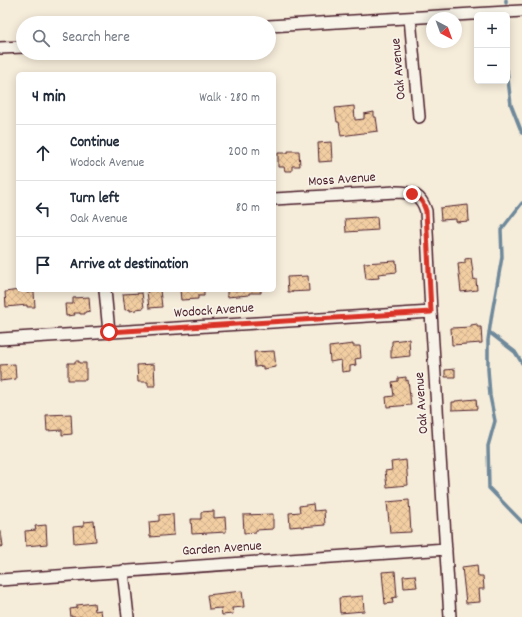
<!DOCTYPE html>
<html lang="en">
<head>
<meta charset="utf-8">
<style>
	body { margin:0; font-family:Dekko,sans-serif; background:#f2f2f3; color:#1f2937 }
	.controls { position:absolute; right:12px; top:12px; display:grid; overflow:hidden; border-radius:6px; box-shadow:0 2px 10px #0003 }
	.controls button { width:36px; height:36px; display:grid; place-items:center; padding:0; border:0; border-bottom:1px solid #e0e1e3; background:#fff; color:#1f2937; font:20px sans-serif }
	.compass { position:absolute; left:426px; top:12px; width:36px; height:36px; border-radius:50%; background:#fff; box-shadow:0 2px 10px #0003; rotate:139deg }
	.stop { position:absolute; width:12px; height:12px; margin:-9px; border:3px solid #d93025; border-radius:50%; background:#fff }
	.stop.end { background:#d93025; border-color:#fff; box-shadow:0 1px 4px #0008 }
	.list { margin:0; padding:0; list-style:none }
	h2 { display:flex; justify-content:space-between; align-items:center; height:52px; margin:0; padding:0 16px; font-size:17px }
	h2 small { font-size:13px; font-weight:400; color:#747a83 }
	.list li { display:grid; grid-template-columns:26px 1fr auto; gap:12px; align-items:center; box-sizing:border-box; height:56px; padding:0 16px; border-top:1px solid #e0e1e3 }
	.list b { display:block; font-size:15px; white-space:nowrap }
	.list p { margin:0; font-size:13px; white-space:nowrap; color:#747a83 }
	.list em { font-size:13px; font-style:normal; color:#747a83 }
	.icon { flex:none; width:22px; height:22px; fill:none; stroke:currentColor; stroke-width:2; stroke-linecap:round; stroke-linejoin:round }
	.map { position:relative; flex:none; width:522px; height:617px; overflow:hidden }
	.search { position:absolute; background:#fff; box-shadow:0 2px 10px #0003; left:16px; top:16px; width:260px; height:44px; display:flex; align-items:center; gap:10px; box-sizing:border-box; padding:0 14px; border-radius:22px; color:#747a83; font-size:15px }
	.panel { position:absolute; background:#fff; box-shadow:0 2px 10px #0003; left:16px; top:72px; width:260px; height:220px; border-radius:6px }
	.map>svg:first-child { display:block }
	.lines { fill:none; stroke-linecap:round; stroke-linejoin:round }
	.stream { stroke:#6e899b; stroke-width:3.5 }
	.building { fill:url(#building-cross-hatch); stroke:#4a1f2b }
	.minor-casing { stroke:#4a1f2b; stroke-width:14 }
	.minor { stroke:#f7f3e8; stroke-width:11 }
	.route { stroke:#d93025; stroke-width:5 }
	.labels { text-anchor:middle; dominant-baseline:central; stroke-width:3.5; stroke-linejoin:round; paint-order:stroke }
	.street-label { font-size:14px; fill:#4a1f2b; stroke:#f7f3e8 }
</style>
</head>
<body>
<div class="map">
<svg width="522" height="617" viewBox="0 0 522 617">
	<defs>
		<pattern id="building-cross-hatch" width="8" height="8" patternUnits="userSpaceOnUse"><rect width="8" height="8" fill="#f2cea2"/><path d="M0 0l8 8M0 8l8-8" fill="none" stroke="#d1b08c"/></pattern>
	</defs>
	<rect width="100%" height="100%" fill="#f6ecda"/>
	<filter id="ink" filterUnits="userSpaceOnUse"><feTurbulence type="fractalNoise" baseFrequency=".025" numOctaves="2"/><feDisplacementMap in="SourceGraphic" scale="8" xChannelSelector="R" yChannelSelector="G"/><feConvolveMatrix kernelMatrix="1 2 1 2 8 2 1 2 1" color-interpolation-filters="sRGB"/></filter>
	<g filter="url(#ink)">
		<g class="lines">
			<path class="stream" d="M506 3V0
				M507 70 511 105 522 133
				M522 203 501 230 502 257 492 313 488 340V369L490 396 495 421 488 446 489 488 522 522
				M489 332 515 352 522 363"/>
		</g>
		<path class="building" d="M354 106 355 120 364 119V114L374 112V117H376L378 131 341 136 339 122H337L335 108Z
			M331 142 332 161 319 162 318 143Z
			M288 151H299L300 166H292V171H285L284 167H278V153H288Z
			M468 205 469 221 456 222V219L441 220 440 208Z
			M377 217 378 230 346 232 345 219Z
			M471 258 474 280 476 279 477 290 461 292 458 264 465 263V259Z
			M396 261 397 272 378 274 379 278 366 279 364 263Z
			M308 276 309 291 288 292 287 277Z
			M19 290H27V293L34 292 35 307H27V305L6 307 5 292Z
			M160 290 162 307 149 308 147 291Z
			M180 290H204V296H198V299L181 300Z
			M227 290H261V293H249V295L227 297Z
			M142 293 144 308 136 309V310L130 311V309L125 310 123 294Z
			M89 297 90 311 85 312V314H80V313H74L75 315 66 316 65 304H73V298Z
			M477 324V327H481L482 343 452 345 451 328 471 327V325Z
			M409 339 410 356 391 358V346L392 345V341Z
			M353 344V346H360L361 358 355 359 356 365 350 366V371L342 372 341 360 330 362 329 347Z
			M274 351 276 367 263 369V366L255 367 254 352Z
			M75 361H79V363H86V380H68V363H75Z
			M15 364 16 379 0 381V365Z
			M154 364 155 386H148V382H138L137 365Z
			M455 369V377H445V370Z
			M406 377V381L408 380 411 405 387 407 386 397 394 396 392 382 398 381V378Z
			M476 399 477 409 452 410V402H455V401Z
			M71 414 72 434 62 435V430L47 431 46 415Z
			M406 460 408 485 387 487 385 471 392 470 391 462Z
			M409 500 411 532 390 533 387 502Z
			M313 504 314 511 324 510 325 525 301 527V526L290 527 289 513 300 512 299 506Z
			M214 511V518L225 517 226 532 192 534 191 519H201V512Z
			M173 514 174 535 150 537 149 522 159 521V515Z
			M273 514V529L256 530V532L244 533 243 515Z
			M94 521 96 541 74 543 73 527 84 526V522Z
			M46 525 47 544 26 546 25 531 36 530 35 526Z
			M0 532H1L3 546 0 547Z
			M477 565 478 576H483L484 589H479L480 602 466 603 462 567Z
			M395 571 397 597 392 598 393 603 385 604 382 572Z
			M415 575 417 587 404 588 403 576Z
			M242 591 244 607 232 608 233 614 222 615 221 608 209 609 207 595Z
			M363 596 364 611 340 613 339 598Z
			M94 603 95 611 101 610 102 617H71L70 609 77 608V605Z"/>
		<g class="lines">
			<defs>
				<path id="minor" d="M410 18 419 117
					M269 26 522 11
					M0 48 23 47
					M274 199 396 192C413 192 421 195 426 211L431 312 450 617
					M105 290 109 332
					M0 339 431 312
					M123 571 128 617
					M0 580 446 549"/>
			</defs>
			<use href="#minor" class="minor-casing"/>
			<use href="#minor" class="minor"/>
		</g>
	</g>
	<g class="lines" filter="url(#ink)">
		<path class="route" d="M109 332 431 312 426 211C423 202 421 198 412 194"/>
	</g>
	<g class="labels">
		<g class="street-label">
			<text transform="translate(399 69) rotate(-95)">Oak Avenue</text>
			<text transform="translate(342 180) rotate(-4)">Moss Avenue</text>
			<text transform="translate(214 311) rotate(-4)">Wodock Avenue</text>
			<text transform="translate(422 403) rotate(-94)">Oak Avenue</text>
			<text transform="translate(222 549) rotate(-4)">Garden Avenue</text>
		</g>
	</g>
</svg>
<div class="controls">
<button>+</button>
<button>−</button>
</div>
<svg class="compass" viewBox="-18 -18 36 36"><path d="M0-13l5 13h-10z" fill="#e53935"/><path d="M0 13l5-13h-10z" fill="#747a83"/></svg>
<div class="stop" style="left:109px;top:332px"></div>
<div class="stop end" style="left:412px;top:194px"></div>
<div class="search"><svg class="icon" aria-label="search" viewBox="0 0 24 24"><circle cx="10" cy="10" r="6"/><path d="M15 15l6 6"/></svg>Search here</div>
<section class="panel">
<h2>4 min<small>Walk · 280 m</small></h2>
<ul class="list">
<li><svg class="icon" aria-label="ahead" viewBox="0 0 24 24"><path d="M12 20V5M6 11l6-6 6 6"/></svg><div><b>Continue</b><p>Wodock Avenue</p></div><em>200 m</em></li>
<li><svg class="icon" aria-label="left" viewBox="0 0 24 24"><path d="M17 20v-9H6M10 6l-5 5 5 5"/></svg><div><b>Turn left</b><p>Oak Avenue</p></div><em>80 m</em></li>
<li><svg class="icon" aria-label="arrive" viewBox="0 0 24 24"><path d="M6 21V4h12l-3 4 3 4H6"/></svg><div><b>Arrive at destination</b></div></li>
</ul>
</section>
</div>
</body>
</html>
